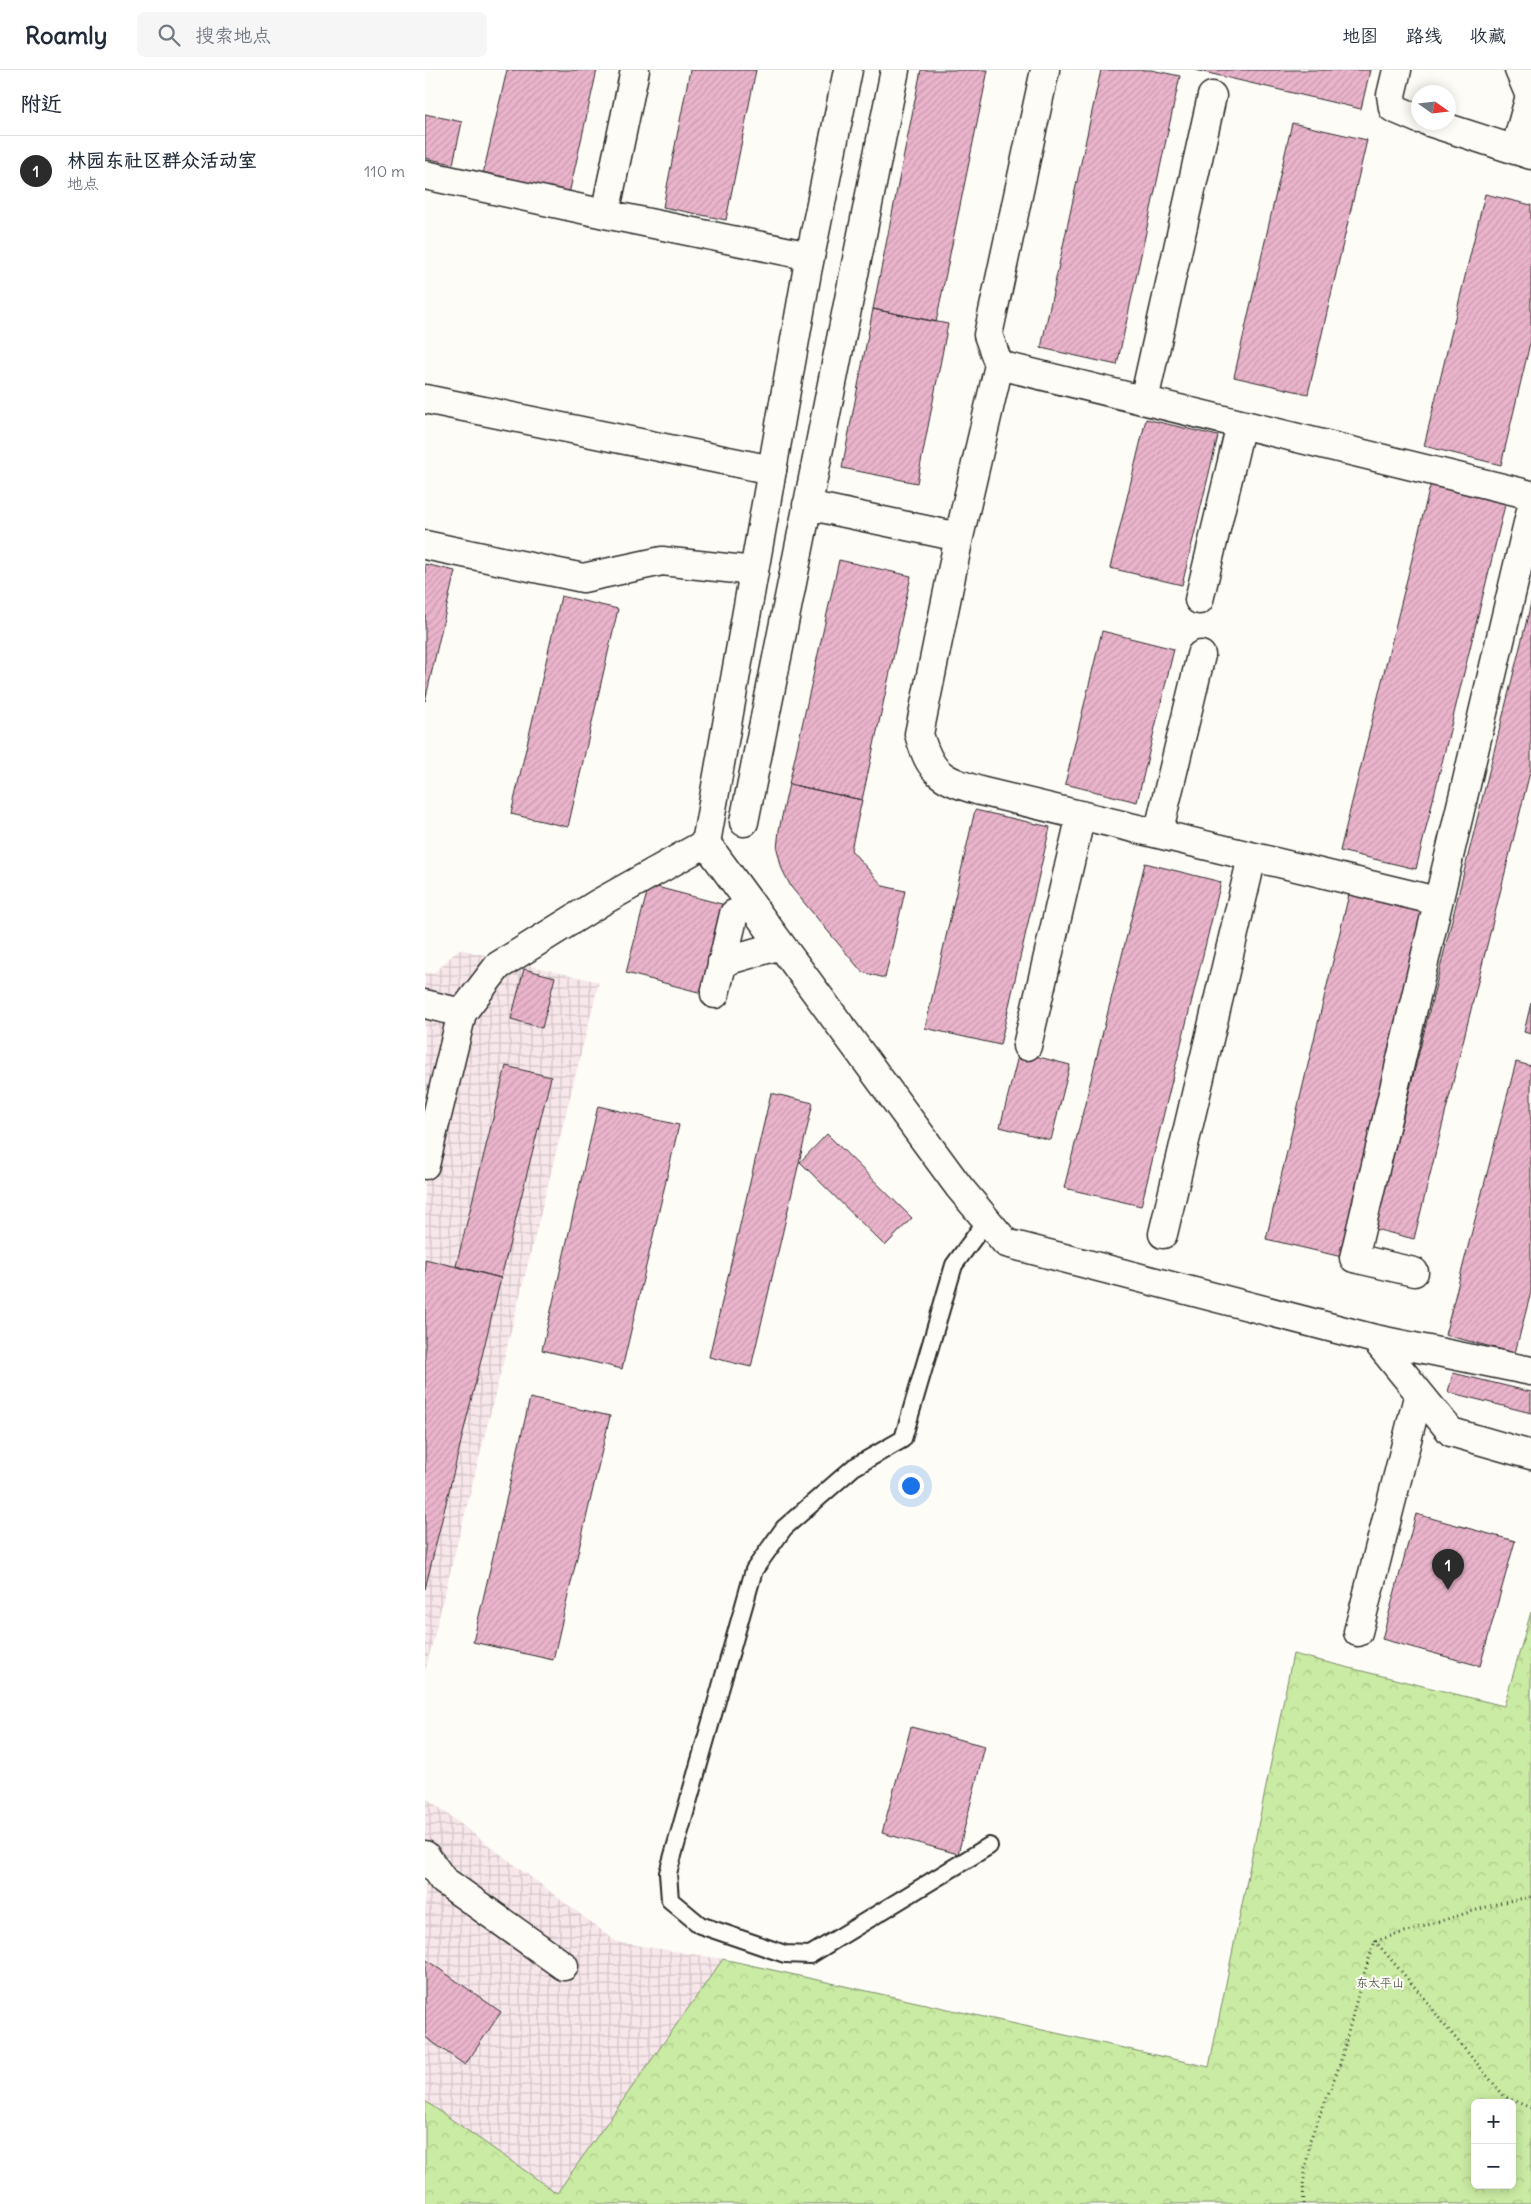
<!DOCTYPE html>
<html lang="zh">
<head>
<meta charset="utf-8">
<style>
	body { margin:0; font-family:Delius,"LXGW WenKai TC",sans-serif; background:#f6f6f7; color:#1f2937 }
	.controls { position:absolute; right:15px; bottom:15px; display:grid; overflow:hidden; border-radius:8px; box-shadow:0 2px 12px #0003 }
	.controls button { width:45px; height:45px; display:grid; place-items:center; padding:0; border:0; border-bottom:1px solid #e0e1e3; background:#fff; color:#1f2937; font:25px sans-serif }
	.compass { position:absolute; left:986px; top:15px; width:45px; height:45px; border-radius:50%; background:#fff; box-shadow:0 2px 12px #0003; rotate:104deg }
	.you { position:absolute; left:485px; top:1415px; width:18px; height:18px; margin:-12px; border:4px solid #fff; border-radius:50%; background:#1a73e8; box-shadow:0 0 0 8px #1a73e833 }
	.badge { display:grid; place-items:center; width:32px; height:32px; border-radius:50%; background:#2b2b2b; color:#fff; font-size:16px; font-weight:700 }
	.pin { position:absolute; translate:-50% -41px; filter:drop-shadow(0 1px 2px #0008) }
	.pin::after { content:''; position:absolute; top:26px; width:18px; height:15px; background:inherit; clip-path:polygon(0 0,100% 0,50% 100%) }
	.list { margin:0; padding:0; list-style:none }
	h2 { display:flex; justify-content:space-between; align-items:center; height:65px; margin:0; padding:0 20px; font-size:21px }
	h2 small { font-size:16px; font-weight:400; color:#747a83 }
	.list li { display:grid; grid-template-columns:32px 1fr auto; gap:15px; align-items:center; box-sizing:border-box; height:70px; padding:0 20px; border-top:1px solid #e0e1e3 }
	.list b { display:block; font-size:19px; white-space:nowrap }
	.list p { margin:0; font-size:16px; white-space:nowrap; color:#747a83 }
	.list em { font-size:16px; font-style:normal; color:#747a83 }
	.icon { flex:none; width:28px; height:28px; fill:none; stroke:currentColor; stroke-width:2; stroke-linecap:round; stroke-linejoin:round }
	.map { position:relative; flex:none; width:1106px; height:2134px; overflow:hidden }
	header { display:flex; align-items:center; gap:30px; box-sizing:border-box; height:70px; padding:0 25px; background:#fff; border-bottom:1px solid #e0e1e3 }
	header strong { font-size:24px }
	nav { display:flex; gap:28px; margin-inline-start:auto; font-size:18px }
	.search { width:350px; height:45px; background:#f6f6f7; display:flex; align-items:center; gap:12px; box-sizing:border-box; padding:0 18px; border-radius:8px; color:#747a83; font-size:19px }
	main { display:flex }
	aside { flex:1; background:#fff }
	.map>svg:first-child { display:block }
	.industrial { fill:url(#industrial-grid) }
	.forest { fill:url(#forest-crowns); stroke:#7a8b67; fill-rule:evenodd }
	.building { fill:url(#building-hatch); stroke:#2b2b2b }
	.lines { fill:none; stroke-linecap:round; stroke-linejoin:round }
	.lane-casing { stroke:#2b2b2b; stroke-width:20 }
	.street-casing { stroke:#2b2b2b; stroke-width:31 }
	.secondary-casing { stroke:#2b2b2b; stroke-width:31 }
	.path { stroke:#2b2b2b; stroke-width:3; stroke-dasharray:1 4; stroke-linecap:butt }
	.lane { stroke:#fdfcf7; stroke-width:16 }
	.street { stroke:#fdfcf7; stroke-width:28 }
	.secondary { stroke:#fdfcf7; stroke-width:28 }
	.labels { text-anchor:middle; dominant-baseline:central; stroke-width:4; stroke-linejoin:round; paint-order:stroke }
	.park-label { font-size:12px; fill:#535b49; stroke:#fdfcf7 }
</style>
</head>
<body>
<header>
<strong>Roamly</strong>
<div class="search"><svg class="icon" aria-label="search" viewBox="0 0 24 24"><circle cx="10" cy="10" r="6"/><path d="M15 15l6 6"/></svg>搜索地点</div>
<nav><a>地图</a><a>路线</a><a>收藏</a></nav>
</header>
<main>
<aside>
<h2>附近<small></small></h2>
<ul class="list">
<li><span class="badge">1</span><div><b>林园东社区群众活动室</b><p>地点</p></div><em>110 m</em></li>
</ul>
</aside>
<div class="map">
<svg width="1106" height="2134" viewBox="0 0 1106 2134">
	<defs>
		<pattern id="industrial-grid" width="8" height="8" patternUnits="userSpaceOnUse" patternTransform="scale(1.25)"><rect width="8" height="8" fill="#f7e6ea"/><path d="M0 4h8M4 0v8" fill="none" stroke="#d4c5c9"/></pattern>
		<pattern id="forest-crowns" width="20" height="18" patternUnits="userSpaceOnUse" patternTransform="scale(1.25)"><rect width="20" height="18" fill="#caeba3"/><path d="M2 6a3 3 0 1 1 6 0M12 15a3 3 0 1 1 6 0" fill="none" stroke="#aeca8c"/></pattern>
		<pattern id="building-hatch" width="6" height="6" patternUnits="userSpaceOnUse" patternTransform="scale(1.25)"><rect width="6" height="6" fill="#eab4cb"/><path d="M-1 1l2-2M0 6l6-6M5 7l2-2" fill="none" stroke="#c99bae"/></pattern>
	</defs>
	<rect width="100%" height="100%" fill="#fdfcf7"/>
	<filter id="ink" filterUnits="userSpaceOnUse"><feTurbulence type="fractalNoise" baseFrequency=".02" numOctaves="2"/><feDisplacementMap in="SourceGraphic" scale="10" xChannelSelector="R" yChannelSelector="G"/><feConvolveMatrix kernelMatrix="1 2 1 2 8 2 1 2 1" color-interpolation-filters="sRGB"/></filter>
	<g filter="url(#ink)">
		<path class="industrial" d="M34 879 174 912 0 1602V902L8 904Z
			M0 1727 192 1872 298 1889 132 2123 0 2031Z"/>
		<path class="forest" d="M1106 1542V2134H0V2031L132 2123 298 1889 784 1997 868 1584 1079 1636ZM1050 2033H1087V2115H1050Z"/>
		<path class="building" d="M82 0H172L144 124 58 104Z
			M265 0H331L301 150 238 137Z
			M496 0H563L511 252 448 239Z
			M676 0H726L755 6 692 295 616 278Z
			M770 0H945L936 39Z
			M0 44 37 52 28 94 0 88Z
			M867 53 942 70 883 324 809 307Z
			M1060 124 1106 135V269L1076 395 999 376Z
			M448 239 523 254 492 413 417 398Z
			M721 349 793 366 757 515 685 498Z
			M1006 412 1081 431 991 799 915 781Z
			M414 490 486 506 437 730 364 714Z
			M0 494 30 501 0 631Z
			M136 526 193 539 143 757 86 744Z
			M1106 533V698L989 1169 950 1159Z
			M677 561 749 579 712 732 640 714Z
			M364 714 437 730 426 780 458 816 480 821 460 908 437 902 366 817 357 799 352 779 354 760Z
			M550 740 625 757 575 975 500 958Z
			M720 793 796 812 716 1136 639 1118Z
			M224 815 304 836 281 924 201 903Z
			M926 816 1002 835 917 1187 841 1169Z
			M99 899 130 907 117 958 86 949Z
			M1106 933V964L1099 962Z
			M594 982 645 995 626 1070 575 1057Z
			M1091 992 1106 996V1222L1090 1283 1020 1265Z
			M81 996 126 1007 76 1208 31 1196Z
			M346 1023 388 1033 326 1297 284 1287Z
			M173 1036 254 1055 197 1299 117 1280Z
			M402 1064 487 1148 460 1176 375 1092Z
			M0 1189 76 1208 0 1519Z
			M1028 1303 1106 1322V1343L1023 1322Z
			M105 1328 185 1346 128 1590 48 1572Z
			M991 1444 1090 1471 1055 1596 957 1569Z
			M486 1657 560 1676 533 1784 457 1763Z
			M0 1889 76 1942 40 1995 0 1967Z"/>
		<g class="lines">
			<defs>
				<path id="lane" d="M562 1150 529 1195 478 1369 429 1397 359 1458 329 1500 243 1803 245 1830 275 1855 360 1884 385 1885 564 1776"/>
				<path id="street" d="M620 0 563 265 574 295 534 467 494 664C506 705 516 709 555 721L1012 831
					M972 0 966 25 968 38 994 49
					M1004 52 1106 85
					M1090 80 1105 26 1094 0
					M0 105 180 144 210 0
					M180 144 385 186
					M574 295 1106 425
					M0 329 347 400
					M719 330 787 26
					M382 435 534 467
					M0 475 158 508 237 491 329 501
					M774 530 816 354
					M319 752 470 0
					M733 764 776 585
					M297 892 356 875
					M290 924 309 844
					M0 934 37 943 73 896 174 833 281 773 534 1117 581 1173 950 1269 1026 1362 1106 1385
					M602 976 656 745
					M0 1095 37 943
					M738 1164 827 787
					M989 1202 929 1188 1106 440
					M950 1269 1106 1301
					M933 1562 994 1323
					M0 1785 18 1810 139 1896"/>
				<path id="secondary" d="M281 773 382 202 423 0"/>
			</defs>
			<use href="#lane" class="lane-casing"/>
			<use href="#street" class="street-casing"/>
			<use href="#secondary" class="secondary-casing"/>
			<path class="path" d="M950 1871 1000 1929 1017 1952 1080 2027 1106 2038
				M879 2134 878 2115 885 2070 915 1994 936 1913 950 1871 1078 1832 1106 1827"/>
			<use href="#lane" class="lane"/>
			<use href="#street" class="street"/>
			<use href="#secondary" class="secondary"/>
		</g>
	</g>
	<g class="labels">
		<g class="park-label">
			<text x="955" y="1912">东太平山</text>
		</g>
	</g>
</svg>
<div class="controls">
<button>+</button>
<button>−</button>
</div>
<svg class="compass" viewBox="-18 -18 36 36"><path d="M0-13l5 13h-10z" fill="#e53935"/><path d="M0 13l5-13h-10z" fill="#747a83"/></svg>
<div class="you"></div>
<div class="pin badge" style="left:1023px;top:1520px">1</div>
</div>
</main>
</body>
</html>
